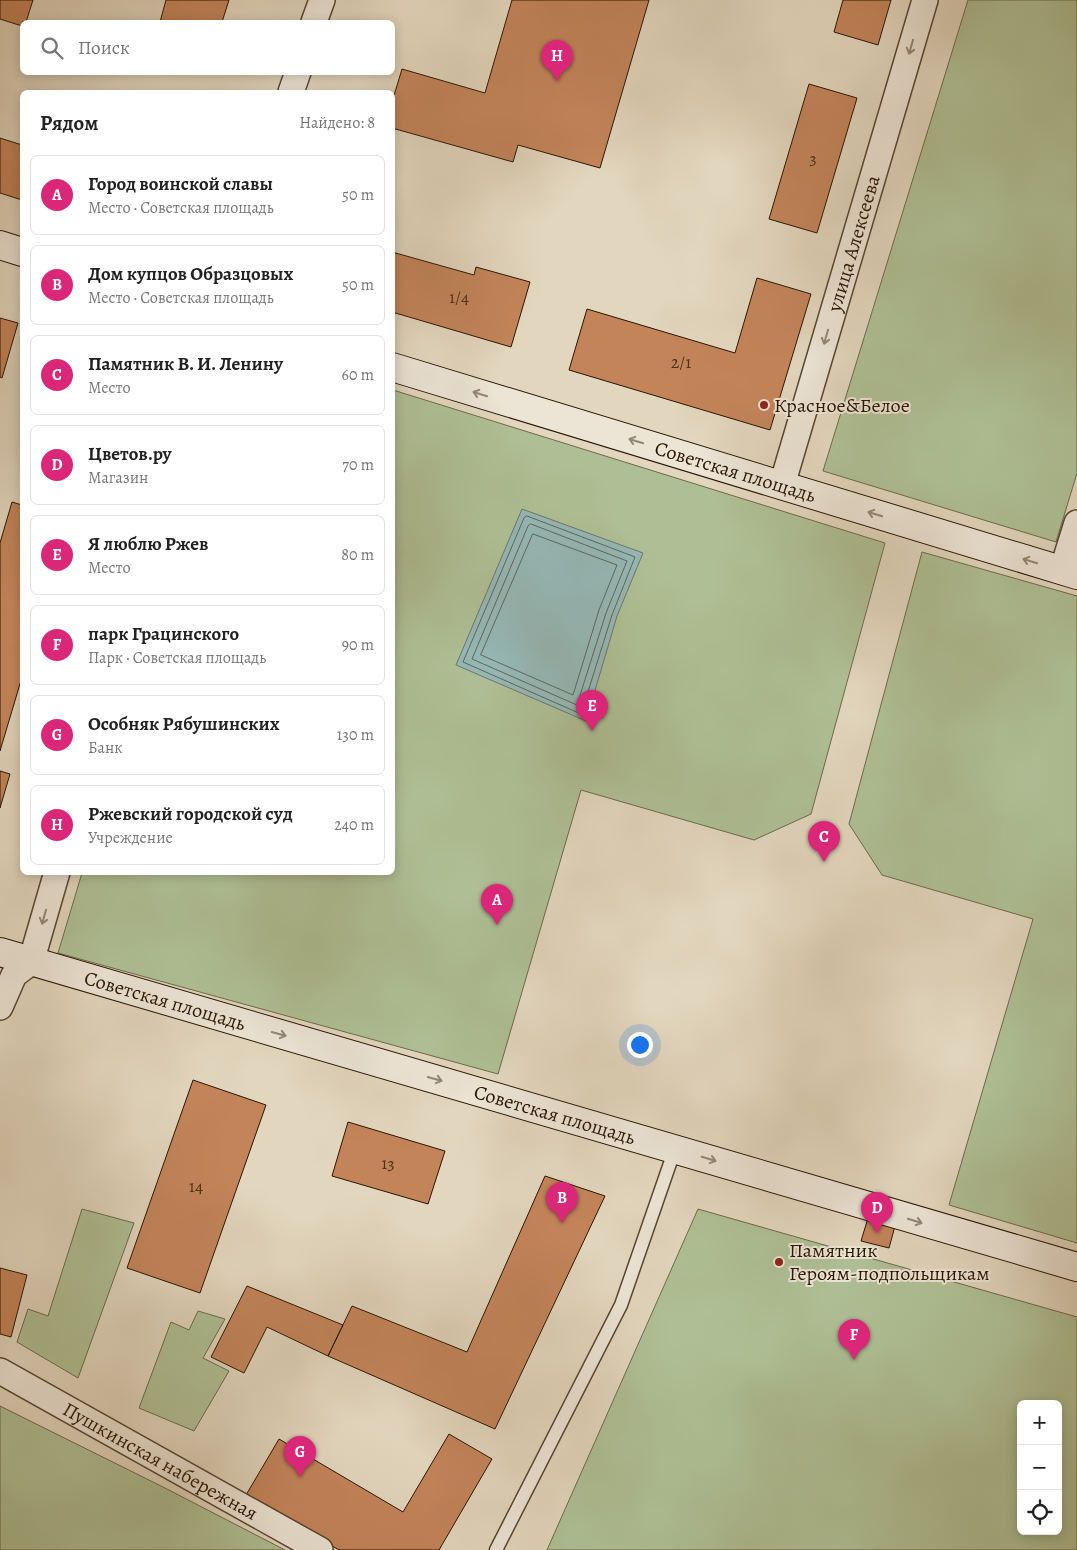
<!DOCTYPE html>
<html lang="ru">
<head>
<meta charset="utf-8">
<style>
	body { margin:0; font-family:Alegreya,serif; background:#f2f2f2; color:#222 }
	.controls { position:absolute; right:15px; bottom:15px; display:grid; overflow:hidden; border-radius:8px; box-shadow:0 2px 12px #0003 }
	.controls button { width:45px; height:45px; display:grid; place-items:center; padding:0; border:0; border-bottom:1px solid #e0e0e0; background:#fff; color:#222; font:25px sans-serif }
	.you { position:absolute; left:639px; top:1044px; width:18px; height:18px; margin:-12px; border:4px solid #fff; border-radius:50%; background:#1a73e8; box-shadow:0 0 0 8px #1a73e833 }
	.badge { display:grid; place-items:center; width:32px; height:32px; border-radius:50%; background:#db2777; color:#fff; font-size:16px; font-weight:700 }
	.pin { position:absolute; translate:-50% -41px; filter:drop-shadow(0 1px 2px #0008) }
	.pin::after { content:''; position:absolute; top:26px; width:18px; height:15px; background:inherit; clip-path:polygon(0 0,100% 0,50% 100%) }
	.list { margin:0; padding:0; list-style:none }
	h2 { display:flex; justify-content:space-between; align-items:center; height:65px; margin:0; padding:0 20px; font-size:21px }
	h2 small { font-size:16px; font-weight:400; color:#767676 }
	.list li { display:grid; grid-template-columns:32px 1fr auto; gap:15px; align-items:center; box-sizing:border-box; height:80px; margin:0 10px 10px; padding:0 10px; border:1px solid #e0e0e0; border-radius:8px }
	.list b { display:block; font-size:19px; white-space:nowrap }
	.list p { margin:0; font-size:16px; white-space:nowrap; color:#767676 }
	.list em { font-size:16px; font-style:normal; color:#767676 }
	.icon { flex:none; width:28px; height:28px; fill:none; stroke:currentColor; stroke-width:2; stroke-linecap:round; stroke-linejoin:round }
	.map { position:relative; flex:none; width:1077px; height:1550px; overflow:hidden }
	.search { position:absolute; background:#fff; box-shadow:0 2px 12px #0003; left:20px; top:20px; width:375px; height:55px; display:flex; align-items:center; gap:12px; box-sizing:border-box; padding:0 18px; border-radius:8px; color:#767676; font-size:19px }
	.panel { position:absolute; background:#fff; box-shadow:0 2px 12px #0003; left:20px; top:90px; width:375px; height:785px; border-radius:8px }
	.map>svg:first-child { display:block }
	.green { fill:#afbf95; stroke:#6c6a4a; fill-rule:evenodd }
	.water { fill:#95b8b6; stroke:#6a776d }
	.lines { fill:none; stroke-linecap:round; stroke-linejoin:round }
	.shore { stroke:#5f665b; stroke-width:1 }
	.building { fill:#c4845a; stroke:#291500 }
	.lane-casing { stroke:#574530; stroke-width:15 }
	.street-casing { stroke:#574530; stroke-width:28 }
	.secondary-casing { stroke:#291500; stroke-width:30 }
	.lane { stroke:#ece4d5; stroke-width:12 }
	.street { stroke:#ece4d5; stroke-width:25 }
	.secondary { stroke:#ece4d5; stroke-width:28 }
	.oneway { stroke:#948775 }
	.poi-dot { fill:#8f2418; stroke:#ece4d5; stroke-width:2 }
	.labels { text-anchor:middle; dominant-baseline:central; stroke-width:4; stroke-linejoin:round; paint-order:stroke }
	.number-label { font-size:18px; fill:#503116 }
	.street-label { font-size:20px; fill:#291500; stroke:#ece4d5 }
	.poi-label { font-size:20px; fill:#291500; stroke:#ece4d5; text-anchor:start }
</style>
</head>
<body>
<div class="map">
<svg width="1077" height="1550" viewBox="0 0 1077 1550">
	<rect width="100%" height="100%" fill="#e2d6be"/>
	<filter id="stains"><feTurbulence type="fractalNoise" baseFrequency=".004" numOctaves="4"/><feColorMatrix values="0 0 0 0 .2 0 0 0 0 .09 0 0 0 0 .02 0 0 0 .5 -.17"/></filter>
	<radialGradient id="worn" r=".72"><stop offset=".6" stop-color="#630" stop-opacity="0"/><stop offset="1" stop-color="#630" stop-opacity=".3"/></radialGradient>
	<path class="green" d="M968 0H1077V473L1056 542 823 471Z
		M393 390 885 543 811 814 754 840 581 790 498 1074 58 953 82 873 392 872Z
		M922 552 1077 596V1243L949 1205 1033 919 882 875 849 824Z
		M82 1209 134 1223 78 1378 17 1342 28 1309 48 1316Z
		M698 1209 1077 1317V1550H547ZM1021 1404H1058V1531H1021Z
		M198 1311 225 1319 203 1358 229 1371 194 1431 139 1408 171 1322 189 1330Z
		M0 1406 165 1488 285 1550H0Z"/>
	<path class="water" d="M522 509 643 553 617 616 586 721 456 665Z"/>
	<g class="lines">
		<path class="shore" d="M527 516 635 557 612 615 581 714 463 662 524 518Z
			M531 524 627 561 606 613 577 705 472 659 528 526Z
			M533 534 617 565 599 610 573 695 481 655Z"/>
	</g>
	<path class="building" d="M0 0H33L26 22H22V26L0 19Z
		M166 0H229L222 22H160Z
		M512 0H649L600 168 518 145 513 162 392 128V102L402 69 485 93Z
		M843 0H891L878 45 834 32Z
		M809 84 857 98 817 233 769 219Z
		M0 138 22 145V200L0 193Z
		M392 252 474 275 476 267 530 282 511 347 392 312Z
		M757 278 811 294 770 430 569 370 587 309 735 353Z
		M0 318 18 323 2 378 0 377Z
		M12 502 22 505V677L0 751V543Z
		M0 771 10 774 0 808Z
		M193 1080 266 1105 200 1293 127 1268Z
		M348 1122 445 1151 428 1204 332 1176Z
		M545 1176 605 1196 495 1429 328 1356 352 1306 467 1352Z
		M868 1218 895 1226 889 1248 861 1241Z
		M0 1268 27 1275 11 1337 0 1334Z
		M247 1286 343 1325 328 1356 267 1327 244 1373 211 1357Z
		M449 1434 492 1459 439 1550H339L246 1495 279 1439 403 1512Z"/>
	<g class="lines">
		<defs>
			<path id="lane" d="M496 1550 621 1305 675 1149"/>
			<g id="street">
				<path d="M314 22 322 0"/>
				<path d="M291 92 298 72"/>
				<path id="s1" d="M782 485 925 0"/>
				<path d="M1062 571 1077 523"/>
				<path d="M0 1007 14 975 31 962 57 872"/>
				<path id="s2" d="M0 1371 320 1550"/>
			</g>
			<g id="secondary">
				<path d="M0 245 22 252"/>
				<path id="s3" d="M392 367 1077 575"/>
				<path id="s4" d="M0 952 1077 1267"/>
			</g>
		</defs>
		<use href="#lane" class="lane-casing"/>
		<use href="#street" class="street-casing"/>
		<use href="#secondary" class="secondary-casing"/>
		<use href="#lane" class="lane"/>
		<use href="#street" class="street"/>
		<use href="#secondary" class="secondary"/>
	</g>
	<defs><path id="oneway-shaft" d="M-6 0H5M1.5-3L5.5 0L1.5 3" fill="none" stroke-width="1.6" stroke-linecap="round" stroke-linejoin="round" transform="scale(1.25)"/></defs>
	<g class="oneway">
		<use href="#oneway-shaft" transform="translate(911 47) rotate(106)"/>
		<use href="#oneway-shaft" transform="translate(826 337) rotate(106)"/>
		<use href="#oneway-shaft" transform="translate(480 394) rotate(-163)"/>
		<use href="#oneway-shaft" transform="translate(636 441) rotate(-163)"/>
		<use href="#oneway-shaft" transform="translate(875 514) rotate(-163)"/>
		<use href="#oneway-shaft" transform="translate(1030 561) rotate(-163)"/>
		<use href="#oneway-shaft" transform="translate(44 917) rotate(106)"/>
		<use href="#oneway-shaft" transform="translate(279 1034) rotate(16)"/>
		<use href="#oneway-shaft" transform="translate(435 1079) rotate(16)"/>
		<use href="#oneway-shaft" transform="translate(709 1159) rotate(17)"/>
		<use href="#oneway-shaft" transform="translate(915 1221) rotate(17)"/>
	</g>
	<g class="poi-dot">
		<circle cx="764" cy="405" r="5"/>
		<circle cx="779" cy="1262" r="5"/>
	</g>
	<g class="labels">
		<g class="number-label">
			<text x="813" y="158">3</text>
			<text x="459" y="297">1/4</text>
			<text x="681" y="362">2/1</text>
			<text x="388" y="1163">13</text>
			<text x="196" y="1186">14</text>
		</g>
		<g class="street-label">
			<text stroke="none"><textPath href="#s1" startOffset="252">улица Алексеева</textPath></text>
			<text stroke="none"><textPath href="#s3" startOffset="359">Советская площадь</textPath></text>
			<text stroke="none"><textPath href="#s4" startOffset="172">Советская площадь</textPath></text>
			<text stroke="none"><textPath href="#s4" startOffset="578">Советская площадь</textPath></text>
			<text stroke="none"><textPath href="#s2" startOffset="184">Пушкинская набережная</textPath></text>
		</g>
		<g class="poi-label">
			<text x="774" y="405">Красное&amp;Белое</text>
			<text x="789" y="1250">Памятник<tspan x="789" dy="23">Героям-подпольщикам</tspan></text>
		</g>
	</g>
	<rect width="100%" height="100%" filter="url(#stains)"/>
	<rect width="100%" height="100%" fill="url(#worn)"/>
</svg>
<div class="controls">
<button>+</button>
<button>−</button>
<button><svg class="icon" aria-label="locate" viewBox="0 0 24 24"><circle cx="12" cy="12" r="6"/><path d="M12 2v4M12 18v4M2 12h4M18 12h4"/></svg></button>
</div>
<div class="you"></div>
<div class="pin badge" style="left:497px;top:925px">A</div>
<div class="pin badge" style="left:562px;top:1223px">B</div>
<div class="pin badge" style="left:824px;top:862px">C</div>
<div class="pin badge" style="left:877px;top:1233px">D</div>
<div class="pin badge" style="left:592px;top:731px">E</div>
<div class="pin badge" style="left:854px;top:1360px">F</div>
<div class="pin badge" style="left:300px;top:1477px">G</div>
<div class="pin badge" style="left:557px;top:81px">H</div>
<div class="search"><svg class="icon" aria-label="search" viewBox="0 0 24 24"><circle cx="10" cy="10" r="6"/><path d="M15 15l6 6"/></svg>Поиск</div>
<section class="panel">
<h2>Рядом<small>Найдено: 8</small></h2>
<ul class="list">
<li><span class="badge">A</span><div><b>Город воинской славы</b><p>Место · Советская площадь</p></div><em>50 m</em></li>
<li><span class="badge">B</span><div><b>Дом купцов Образцовых</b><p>Место · Советская площадь</p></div><em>50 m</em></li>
<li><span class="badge">C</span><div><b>Памятник В. И. Ленину</b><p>Место</p></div><em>60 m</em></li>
<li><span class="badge">D</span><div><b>Цветов.ру</b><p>Магазин</p></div><em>70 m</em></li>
<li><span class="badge">E</span><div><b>Я люблю Ржев</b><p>Место</p></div><em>80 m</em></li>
<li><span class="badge">F</span><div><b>парк Грацинского</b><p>Парк · Советская площадь</p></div><em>90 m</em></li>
<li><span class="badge">G</span><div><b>Особняк Рябушинских</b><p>Банк</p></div><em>130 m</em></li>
<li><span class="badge">H</span><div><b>Ржевский городской суд</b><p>Учреждение</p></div><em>240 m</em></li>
</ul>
</section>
</div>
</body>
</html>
